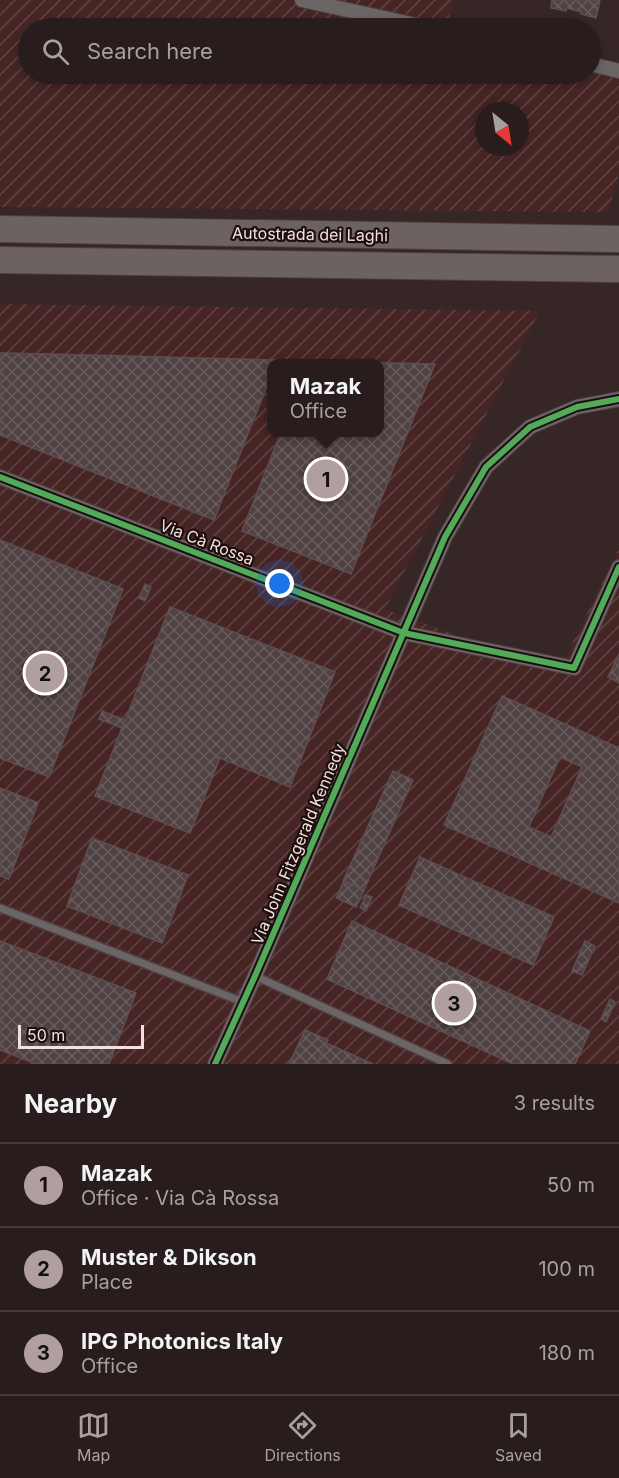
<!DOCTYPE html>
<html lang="en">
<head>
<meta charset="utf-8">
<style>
	body { margin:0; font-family:Inter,sans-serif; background:#302525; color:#f1f3f6 }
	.compass { position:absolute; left:475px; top:102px; width:54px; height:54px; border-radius:50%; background:#281c1c; box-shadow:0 3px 9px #0003; rotate:150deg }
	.scale { position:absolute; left:18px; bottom:15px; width:126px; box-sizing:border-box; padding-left:6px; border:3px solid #f3dfde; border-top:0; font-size:16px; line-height:21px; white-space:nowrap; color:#f3dfde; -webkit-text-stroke:4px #1b0e0d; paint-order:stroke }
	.you { position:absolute; left:280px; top:584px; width:21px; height:21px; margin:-15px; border:4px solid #fff; border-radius:50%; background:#1a73e8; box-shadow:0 0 0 9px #1a73e833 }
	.badge { display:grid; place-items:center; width:39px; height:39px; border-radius:50%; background:#b19e9e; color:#111; font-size:20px; font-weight:700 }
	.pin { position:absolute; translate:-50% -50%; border:3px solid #fff; box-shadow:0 2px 6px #0006 }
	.popup { position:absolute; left:267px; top:359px; width:117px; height:78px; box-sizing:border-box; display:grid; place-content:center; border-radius:12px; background:#281c1c; filter:drop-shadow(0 2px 4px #0005); font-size:20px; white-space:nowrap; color:#a5a1a3 }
	.popup b { font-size:22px; color:#f1f3f6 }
	.popup::after { content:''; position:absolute; left:50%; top:100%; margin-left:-12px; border:12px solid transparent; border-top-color:#281c1c }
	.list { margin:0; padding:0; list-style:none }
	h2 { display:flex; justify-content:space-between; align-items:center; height:78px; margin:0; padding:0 24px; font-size:26px }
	h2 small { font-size:20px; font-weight:400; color:#a5a1a3 }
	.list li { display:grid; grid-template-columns:39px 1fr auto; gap:18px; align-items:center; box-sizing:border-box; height:84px; padding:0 24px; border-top:2px solid #443a3b }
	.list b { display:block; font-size:22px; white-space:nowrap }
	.list p { margin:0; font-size:20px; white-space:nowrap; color:#a5a1a3 }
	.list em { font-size:20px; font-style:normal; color:#a5a1a3 }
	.icon { flex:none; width:33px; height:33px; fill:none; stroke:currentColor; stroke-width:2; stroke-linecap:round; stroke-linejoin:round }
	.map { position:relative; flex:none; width:619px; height:1064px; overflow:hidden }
	.search { position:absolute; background:#281c1c; box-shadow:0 3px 9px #0003; left:18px; right:18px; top:18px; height:66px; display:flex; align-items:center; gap:15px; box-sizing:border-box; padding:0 21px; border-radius:33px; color:#a5a1a3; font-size:22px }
	.sheet { height:330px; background:#281c1c }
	nav { display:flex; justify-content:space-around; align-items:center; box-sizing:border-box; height:84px; border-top:2px solid #443a3b; background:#281c1c; font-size:16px; color:#a5a1a3 }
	nav a { display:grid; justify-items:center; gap:3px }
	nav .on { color:#b19e9e }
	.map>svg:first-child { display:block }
	.industrial { fill:url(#industrial-furrows); fill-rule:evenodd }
	.building { fill:url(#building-cross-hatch); stroke:#5d4f4f; stroke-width:1.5; fill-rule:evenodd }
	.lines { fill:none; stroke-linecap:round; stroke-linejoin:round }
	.service-casing { stroke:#4f4241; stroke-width:10 }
	.minor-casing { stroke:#4f4241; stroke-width:16 }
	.motorway-casing { stroke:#4f4241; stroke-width:28 }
	.service { stroke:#6c6565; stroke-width:7 }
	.minor { stroke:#6c6565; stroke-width:14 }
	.motorway { stroke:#6d6262; stroke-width:26 }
	.cycleway-casing { stroke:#1b0e0d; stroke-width:10 }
	.cycleway { stroke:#51ab58; stroke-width:6 }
	.labels { text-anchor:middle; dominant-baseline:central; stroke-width:4.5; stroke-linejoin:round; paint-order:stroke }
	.street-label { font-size:16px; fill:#f3dfde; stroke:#1b0e0d }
</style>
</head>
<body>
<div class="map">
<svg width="619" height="1064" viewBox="0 0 619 1064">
	<defs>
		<pattern id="industrial-furrows" width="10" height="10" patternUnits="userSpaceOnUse" patternTransform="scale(1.5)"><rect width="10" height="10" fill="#472525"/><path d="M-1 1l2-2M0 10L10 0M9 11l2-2" fill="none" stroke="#624444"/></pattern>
		<pattern id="building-cross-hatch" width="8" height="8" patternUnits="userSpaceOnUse" patternTransform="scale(1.5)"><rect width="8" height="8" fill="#504242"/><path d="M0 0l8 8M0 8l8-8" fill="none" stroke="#6a5d5d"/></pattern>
	</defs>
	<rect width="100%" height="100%" fill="#362626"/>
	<path class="industrial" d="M0 0H455L445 28H28V74H590L591 68 619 74V174L608 212 0 207ZM484 111H520V147H484Z
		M0 304 540 311 385 609 558 672 619 549V1064H0ZM272 364H380V432H272Z"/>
	<path class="building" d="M552 0H600L596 18 581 14V12L567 8 566 11 551 8Z
		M0 353 51 354 277 360 276 364H272V373L214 520 0 435Z
		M309 361 435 364 351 574 242 531 281 432H380V364H308Z
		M0 540 123 589 49 777 0 758Z
		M145 584 151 587 145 601 139 598Z
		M170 607 335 672 290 787 220 758 190 833 95 796Z
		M619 654V683L608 677Z
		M502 696 619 748V903L444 825ZM560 757 582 767 551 837 529 827Z
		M102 711 125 720 122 728 99 719Z
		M393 771 413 780 364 890 343 881Z
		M0 788 38 803 9 879 0 876Z
		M92 838 188 875 162 943 67 906Z
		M420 857 554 917 533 965 399 905Z
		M344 881 364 890 356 907 336 898Z
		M366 895 372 897 366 911 360 908Z
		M352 921 590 1031 575 1064H513L327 979Z
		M0 941 136 993 109 1064H36L0 1050Z
		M585 941 595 946 582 975 572 971Z
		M610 999 615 1002 606 1022 601 1019Z
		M305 1030 328 1040 326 1043 317 1064H289Z
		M326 1043 373 1064H317Z"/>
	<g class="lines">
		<defs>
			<path id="service" d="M0 908 243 1002
				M255 976 448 1064"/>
			<path id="minor" d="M302 0 429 28
				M590 64 619 71
				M0 477 404 633 574 668 619 567
				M215 1064 255 976 445 537 486 467 530 427 577 407 619 399"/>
			<path id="motorway" d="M0 229 619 239
				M0 260 619 269"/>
		</defs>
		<use href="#service" class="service-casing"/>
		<use href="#minor" class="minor-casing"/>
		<use href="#motorway" class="motorway-casing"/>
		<use href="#service" class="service"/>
		<use href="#minor" class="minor"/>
		<use href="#motorway" class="motorway"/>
		<defs>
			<path id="cycleway" d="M0 477 404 633 574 668 619 567
				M215 1064 255 976 445 537 486 467 530 427 577 407 619 399"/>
		</defs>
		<use href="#cycleway" class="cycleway-casing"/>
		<use href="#cycleway" class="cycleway"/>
	</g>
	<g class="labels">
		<g class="street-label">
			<text transform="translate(310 234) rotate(1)">Autostrada dei Laghi</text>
			<text transform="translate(207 542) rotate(21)">Via Cà Rossa</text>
			<text transform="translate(298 844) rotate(-67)">Via John Fitzgerald Kennedy</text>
		</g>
	</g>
</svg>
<svg class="compass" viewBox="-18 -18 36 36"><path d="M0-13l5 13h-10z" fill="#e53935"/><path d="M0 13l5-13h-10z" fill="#a5a1a3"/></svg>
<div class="scale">50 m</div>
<div class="you"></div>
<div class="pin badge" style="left:326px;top:479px">1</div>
<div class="popup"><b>Mazak</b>Office</div>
<div class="pin badge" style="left:45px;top:673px">2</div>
<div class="pin badge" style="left:454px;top:1003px">3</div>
<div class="search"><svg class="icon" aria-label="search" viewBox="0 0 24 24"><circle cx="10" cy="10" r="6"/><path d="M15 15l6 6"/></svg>Search here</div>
</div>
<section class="sheet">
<h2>Nearby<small>3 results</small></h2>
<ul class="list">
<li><span class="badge">1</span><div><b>Mazak</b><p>Office · Via Cà Rossa</p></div><em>50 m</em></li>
<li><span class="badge">2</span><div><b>Muster &amp; Dikson</b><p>Place</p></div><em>100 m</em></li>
<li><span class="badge">3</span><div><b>IPG Photonics Italy</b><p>Office</p></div><em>180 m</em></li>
</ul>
</section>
<nav>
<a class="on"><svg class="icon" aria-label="map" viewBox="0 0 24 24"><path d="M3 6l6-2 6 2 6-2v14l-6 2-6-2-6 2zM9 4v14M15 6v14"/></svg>Map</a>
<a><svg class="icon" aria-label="directions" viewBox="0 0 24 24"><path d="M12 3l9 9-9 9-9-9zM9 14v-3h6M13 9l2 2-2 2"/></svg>Directions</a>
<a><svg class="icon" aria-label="saved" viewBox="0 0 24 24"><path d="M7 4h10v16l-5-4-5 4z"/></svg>Saved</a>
</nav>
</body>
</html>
